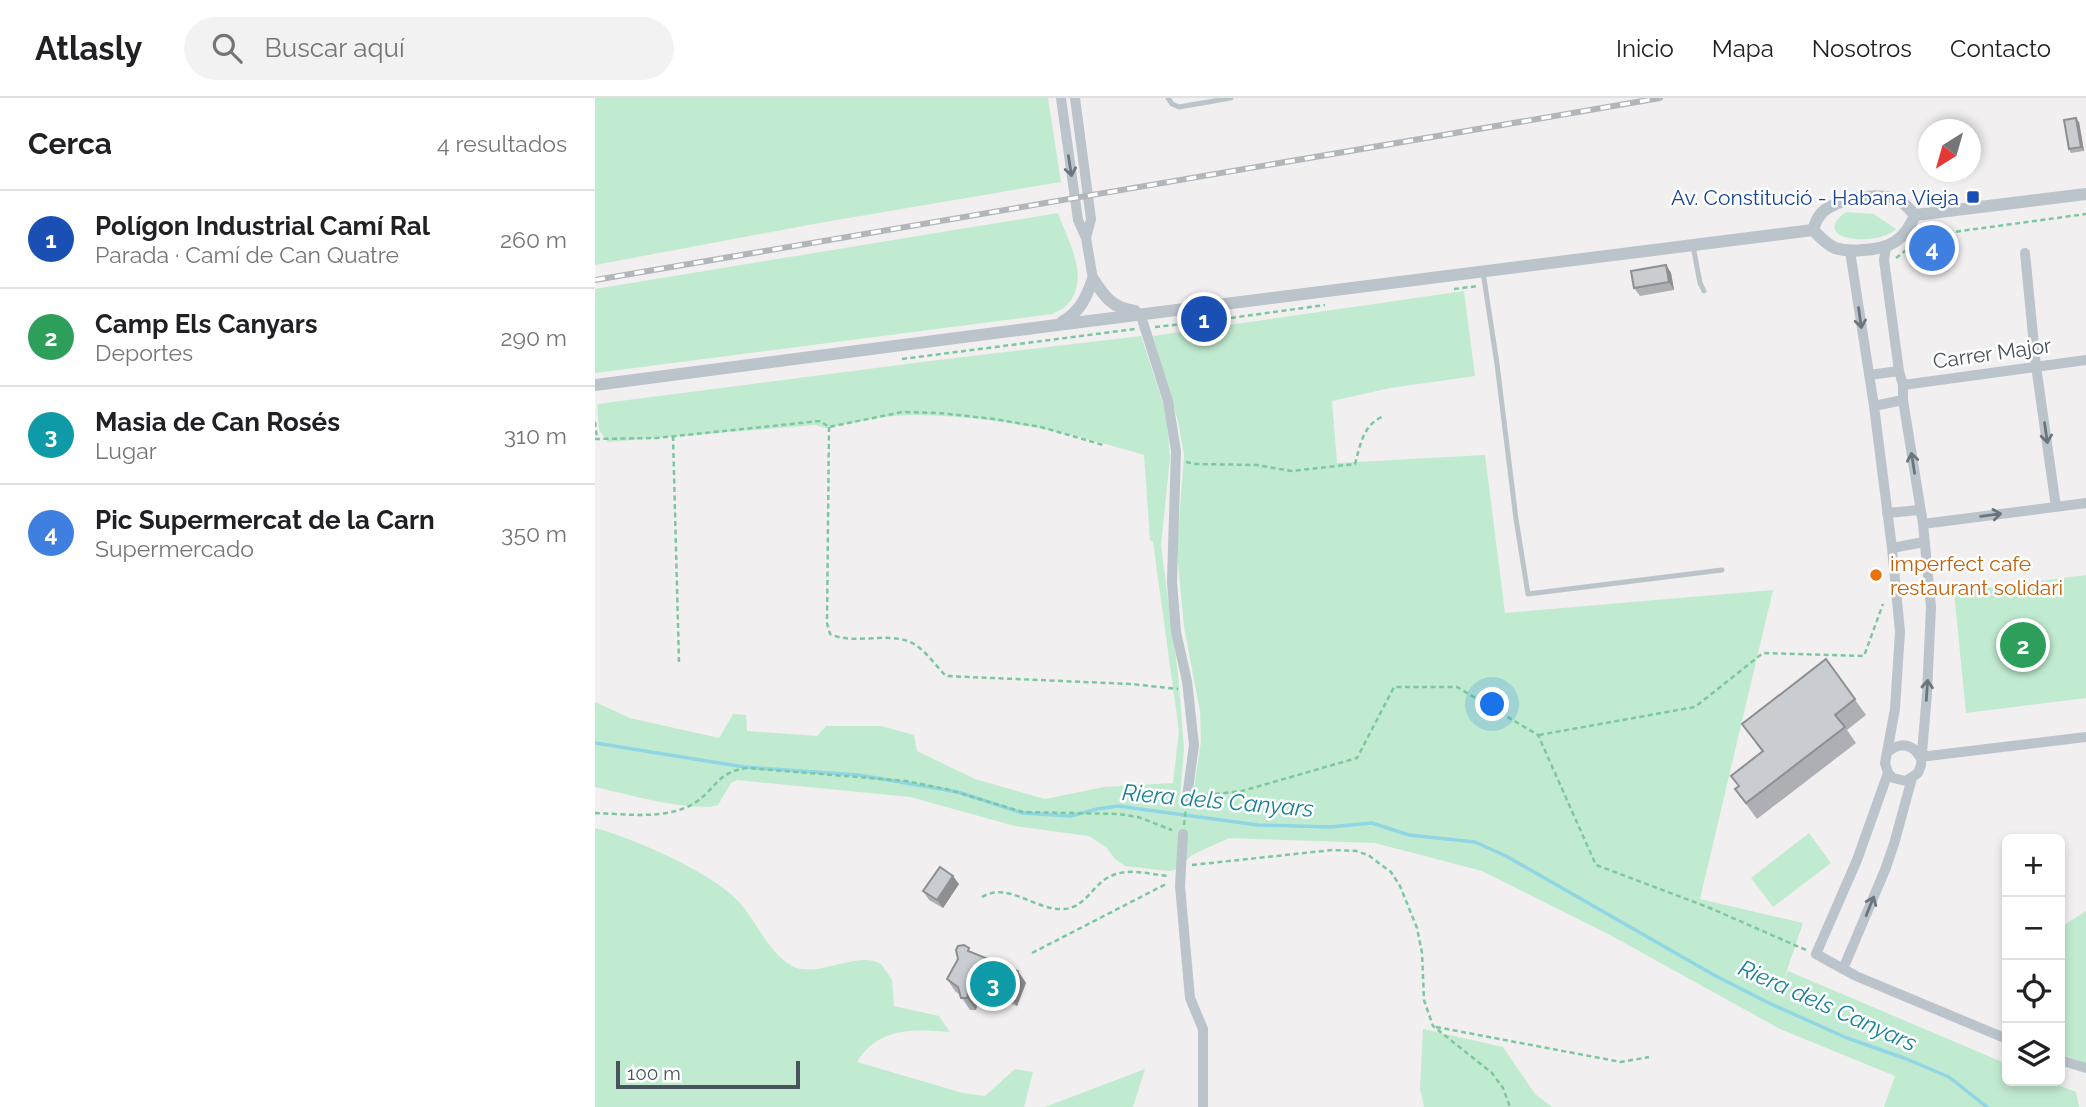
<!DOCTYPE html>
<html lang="es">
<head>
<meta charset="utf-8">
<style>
	body { margin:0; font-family:Raleway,sans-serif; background:#f2f2f2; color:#202124 }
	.controls { position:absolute; right:21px; bottom:21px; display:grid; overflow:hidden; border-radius:10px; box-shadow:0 4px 10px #0003 }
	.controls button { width:63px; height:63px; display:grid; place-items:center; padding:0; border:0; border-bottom:2px solid #e0e0e0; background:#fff; color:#202124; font:35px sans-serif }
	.compass { position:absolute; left:1323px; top:21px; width:63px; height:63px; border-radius:50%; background:#fff; box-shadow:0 4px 10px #0003; rotate:217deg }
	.scale { position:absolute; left:21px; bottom:18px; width:184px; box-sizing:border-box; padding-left:7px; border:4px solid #48535b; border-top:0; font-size:19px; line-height:24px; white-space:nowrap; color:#48535b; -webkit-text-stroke:5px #fff; paint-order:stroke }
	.you { position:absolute; left:898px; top:607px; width:24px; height:24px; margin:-18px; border:5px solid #fff; border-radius:50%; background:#1a73e8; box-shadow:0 0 0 10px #1a73e833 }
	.badge { display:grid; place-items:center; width:46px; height:46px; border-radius:50%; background:#d93025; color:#fff; font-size:23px; font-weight:700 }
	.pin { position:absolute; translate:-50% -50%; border:4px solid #fff; box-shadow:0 2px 7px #0006 }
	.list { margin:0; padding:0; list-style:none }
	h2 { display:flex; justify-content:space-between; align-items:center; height:91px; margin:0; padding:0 28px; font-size:30px }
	h2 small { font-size:23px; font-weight:400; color:#757577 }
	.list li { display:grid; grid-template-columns:46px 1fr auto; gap:21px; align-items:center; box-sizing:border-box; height:98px; padding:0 28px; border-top:2px solid #e0e0e0 }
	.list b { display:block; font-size:26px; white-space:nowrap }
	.list p { margin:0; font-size:23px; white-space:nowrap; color:#757577 }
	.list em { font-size:23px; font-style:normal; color:#757577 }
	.icon { flex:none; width:38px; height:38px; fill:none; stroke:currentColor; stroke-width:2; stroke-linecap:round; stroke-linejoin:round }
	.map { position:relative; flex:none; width:1491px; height:1009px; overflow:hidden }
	header { display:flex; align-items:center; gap:42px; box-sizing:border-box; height:98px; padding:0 35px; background:#fff; border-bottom:2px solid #e0e0e0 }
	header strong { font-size:33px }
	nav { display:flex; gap:38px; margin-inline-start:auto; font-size:24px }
	.search { width:490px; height:63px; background:#f2f2f2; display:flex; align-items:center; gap:18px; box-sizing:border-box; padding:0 24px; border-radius:38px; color:#757577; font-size:26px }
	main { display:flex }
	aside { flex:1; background:#fff }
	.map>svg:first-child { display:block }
	.green { fill:#c1ebd0 }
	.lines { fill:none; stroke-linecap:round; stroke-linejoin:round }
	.stream { stroke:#91d6e5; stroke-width:3.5 }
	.path { stroke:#7cc79f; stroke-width:2.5; stroke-dasharray:5 3.5; stroke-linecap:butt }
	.service { stroke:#bcc4cb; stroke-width:5 }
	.minor { stroke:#bcc4cb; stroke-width:10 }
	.tertiary { stroke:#bcc4cb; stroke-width:12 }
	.rail-casing { stroke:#b2b5b9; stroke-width:6 }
	.rail { stroke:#fff; stroke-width:3.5; stroke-dasharray:10; stroke-linecap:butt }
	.wall { fill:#adafb4 }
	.shaded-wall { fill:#8d8f92 }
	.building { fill:#c9ccd1; stroke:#8d8f92; stroke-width:2 }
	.oneway { stroke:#6b757d }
	.transit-dot { fill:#1a4fb4; stroke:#fff; stroke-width:2.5 }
	.food-dot { fill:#e8710a; stroke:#fff; stroke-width:2.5 }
	.labels { text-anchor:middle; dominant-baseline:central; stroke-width:5; stroke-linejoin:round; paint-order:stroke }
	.transit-label { font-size:21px; fill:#164399; stroke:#fff; text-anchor:end }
	.street-label { font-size:21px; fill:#48535b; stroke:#fff }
	.food-label { font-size:21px; fill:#c56008; stroke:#fff; text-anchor:start }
	.water-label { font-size:23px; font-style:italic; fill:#188198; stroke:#fff }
</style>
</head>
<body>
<header>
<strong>Atlasly</strong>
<div class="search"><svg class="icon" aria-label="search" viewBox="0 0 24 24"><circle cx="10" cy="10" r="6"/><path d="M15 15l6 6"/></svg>Buscar aquí</div>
<nav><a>Inicio</a><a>Mapa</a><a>Nosotros</a><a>Contacto</a></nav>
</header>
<main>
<aside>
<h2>Cerca<small>4 resultados</small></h2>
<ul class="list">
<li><span class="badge" style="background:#1a4fb4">1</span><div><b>Polígon Industrial Camí Ral</b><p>Parada · Camí de Can Quatre</p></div><em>260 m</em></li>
<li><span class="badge" style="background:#2e9e5b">2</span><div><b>Camp Els Canyars</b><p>Deportes</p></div><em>290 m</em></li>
<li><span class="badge" style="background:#0f9aa8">3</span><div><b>Masia de Can Rosés</b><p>Lugar</p></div><em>310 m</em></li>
<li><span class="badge" style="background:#3f7fe0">4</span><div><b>Pic Supermercat de la Carn</b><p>Supermercado</p></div><em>350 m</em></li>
</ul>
</aside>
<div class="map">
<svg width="1491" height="1009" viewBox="0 0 1491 1009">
	<rect width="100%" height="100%" fill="#f1efef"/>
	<path class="green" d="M0 0H453L466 84 224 125 0 167Z
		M1251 114 1279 116 1301 131C1283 149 1212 143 1251 114Z
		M463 115C473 143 497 182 471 208 468 211 461 214 457 216L0 275V191Z
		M869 193 880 278 795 290 737 303 742 365 890 357 910 515 1178 492 1105 801 1208 825 1189 881 1193 873 1412 966V983H1453L1481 994 1484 1009H1289L1300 978 1185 931 1015 837 887 773 780 745 634 740 597 757 580 772 574 773 530 768 520 761 512 750 494 738 420 728 315 699 142 682 136 685 123 707C99 715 27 695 0 689V604L35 620 124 640 138 616 151 617 152 633 222 638 231 628H286L319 637 322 653 380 681 450 701 509 689 578 685 584 633 558 444 555 442 549 357C475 334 394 317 315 317 288 317 256 326 229 330L221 327 13 344 4 332 2 306 335 263 546 238 571 314 575 359 566 448 583 576 589 650 585 701 597 703 606 643 605 613 589 529 582 454 589 357 583 323 558 238Z
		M1491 477V600L1371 615 1359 494Z
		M0 730C40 741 114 773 142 802 162 822 171 853 197 868 218 879 249 861 271 862 276 862 282 864 286 866L297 882 299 908 344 918 355 934C319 931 283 929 262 964L368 995 390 998 420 971 438 974 429 1009H0Z
		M1214 735 1236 765 1178 809 1156 780Z
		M1491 813V965L1465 956V830Z
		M828 931 908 949 940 996 957 1009H829L825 991Z
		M550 971 538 1009H450Z"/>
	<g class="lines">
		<path class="stream" d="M0 645 149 669 264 677 363 694 427 715 476 718 502 711 523 708 663 727 735 729 777 725 814 737 880 744 911 758 1119 877 1176 906 1252 940 1309 960 1354 979 1392 1009"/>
		<path class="path" d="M1301 160 1329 138 1491 116
			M859 191 883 188
			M560 229 606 224 730 207
			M307 261 540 231
			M0 324 2 341
			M234 329 232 525 235 536C261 548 294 532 319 546 331 553 341 568 351 578L536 586 583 591
			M78 338 84 565
			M0 341 61 340 225 323 234 329 307 314 345 315 399 321 446 329 508 347
			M591 364 600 366 662 367 696 373 760 366C765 348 768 327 787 319
			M944 637 1100 609 1168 555 1269 558 1288 506
			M603 698 647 693 762 660 799 589H862L943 637 1001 767 1115 810 1211 852
			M0 715C31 716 70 722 98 706 121 692 121 674 152 670L311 683 351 691 428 714 523 716 543 719 577 732
			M589 727 591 710
			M597 767 737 752 761 753 773 757 796 774 805 788 822 830 827 855 829 902 838 928 897 975 908 990 915 1009
			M387 799C414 783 440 813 469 811 489 810 497 789 512 780 533 768 553 777 575 778
			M437 855 573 785
			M841 929 1026 964 1054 959"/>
		<path class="service" d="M573 0 577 6 584 9 636 0
			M1098 148 1105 185 1109 193
			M888 174 902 266 921 421 933 496 1127 472"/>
		<path class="minor" d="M466 0 483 122 491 140 498 181
			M480 0 496 121 491 140
			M1255 153 1279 308 1297 450 1305 534 1300 611 1290 665 1293 675 1298 680 1311 683 1323 675 1326 667 1332 595 1336 509 1328 426 1308 302V287L1304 273 1289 162 1291 149
			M1430 155 1441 268 1461 409
			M546 218 573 303 581 353 577 484 581 534 592 583 599 647 592 699
			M1274 277 1304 273
			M1308 287 1491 262
			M1279 308 1308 302
			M1292 415 1325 412
			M1328 426 1491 405
			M1297 450 1329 444
			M1293 654C1305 644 1317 645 1325 659
			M1325 659 1491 639
			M1293 675 1262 762 1221 856 1261 878 1412 941
			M588 736 585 788 595 900 608 931V1009
			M1248 871 1290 772 1299 746 1317 680
			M1465 962 1491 970"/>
		<path class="tertiary" d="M1320 117 1491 96
			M1218 132C1225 139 1231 146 1240 150 1249 153 1259 153 1268 152 1295 151 1310 142 1320 117
			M1218 132C1221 123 1224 115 1233 110 1250 99 1291 93 1308 105 1312 108 1316 113 1320 117
			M498 181C510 199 517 210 540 213
			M467 224C485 214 491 200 498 181
			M0 287 462 227 1218 132"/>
		<defs>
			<path id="rail" d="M0 182 1065 0"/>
		</defs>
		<use href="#rail" class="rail-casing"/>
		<use href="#rail" class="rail"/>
	</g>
	<path class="wall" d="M1484 24 1489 53 1476 55 1474 51Z
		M1071 167 1076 175 1079 192 1045 198 1039 190Z
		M1231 561 1271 617 1252 632 1261 645 1162 721 1140 691 1144 688 1136 678 1167 654 1147 626Z
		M364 786 348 810 334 802 328 793Z
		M377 854 423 873 431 885 422 908 413 905 405 892 389 884 387 910 382 908 381 912H375L365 897 360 893 352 881 363 861Z"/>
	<path class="shaded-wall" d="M1481 20 1484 24 1489 53 1486 49Z
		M1071 167 1076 175 1079 192 1074 184Z
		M358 778 364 786 348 810 342 802Z
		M381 872 389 884 387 910 379 898Z
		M423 873 431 885 422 908 414 896Z
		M373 896 382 908 381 912 372 900Z"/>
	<path class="building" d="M1481 20 1486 49 1474 51 1469 22Z
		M1071 167 1074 184 1039 190 1036 173Z
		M1231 561 1260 601 1240 617 1250 629 1151 705 1140 691 1144 688 1136 678 1168 653 1147 626Z
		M345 769 358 778 342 802 328 793Z
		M369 847 374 850 373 853 423 873 414 896 405 893 407 885 381 872 379 898 373 896 372 900H366L363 889 352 881 363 861 361 852 363 848Z"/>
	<defs><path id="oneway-shaft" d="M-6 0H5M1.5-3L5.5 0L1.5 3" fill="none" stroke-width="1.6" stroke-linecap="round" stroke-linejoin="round" transform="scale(1.75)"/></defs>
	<g class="oneway">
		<use href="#oneway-shaft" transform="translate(475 68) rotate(81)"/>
		<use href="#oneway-shaft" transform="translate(1265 220) rotate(82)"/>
		<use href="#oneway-shaft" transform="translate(1451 335) rotate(82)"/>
		<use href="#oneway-shaft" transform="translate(1318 365) rotate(-99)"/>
		<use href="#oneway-shaft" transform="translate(1396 417) rotate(-7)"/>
		<use href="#oneway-shaft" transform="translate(1332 592) rotate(-86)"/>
		<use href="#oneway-shaft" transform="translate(1275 808) rotate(-68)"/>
	</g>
	<rect class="transit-dot" x="1371" y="92" width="14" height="14" rx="3.5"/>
	<circle class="food-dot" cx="1281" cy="477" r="7"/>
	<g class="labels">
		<g class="transit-label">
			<text x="1364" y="99">Av. Constitució - Habana Vieja</text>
		</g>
		<g class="street-label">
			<text transform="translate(1397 255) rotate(-8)">Carrer Major</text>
		</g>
		<g class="food-label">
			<text x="1295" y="465">imperfect cafe<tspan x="1295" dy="24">restaurant solidari</tspan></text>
		</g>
		<g class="water-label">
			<text transform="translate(623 702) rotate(5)">Riera dels Canyars</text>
			<text transform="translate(1233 907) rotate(24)">Riera dels Canyars</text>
		</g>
	</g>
</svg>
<div class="controls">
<button>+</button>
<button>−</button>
<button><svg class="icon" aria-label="locate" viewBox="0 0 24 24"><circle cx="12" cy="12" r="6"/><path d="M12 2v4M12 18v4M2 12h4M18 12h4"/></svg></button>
<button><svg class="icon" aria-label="layers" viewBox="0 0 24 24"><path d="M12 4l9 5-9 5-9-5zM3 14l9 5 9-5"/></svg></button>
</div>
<svg class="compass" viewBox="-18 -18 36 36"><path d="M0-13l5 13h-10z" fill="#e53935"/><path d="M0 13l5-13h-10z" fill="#757577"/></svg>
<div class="scale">100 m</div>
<div class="you"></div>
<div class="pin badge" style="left:609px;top:221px;background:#1a4fb4">1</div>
<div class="pin badge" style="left:1428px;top:547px;background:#2e9e5b">2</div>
<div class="pin badge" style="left:398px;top:886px;background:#0f9aa8">3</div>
<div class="pin badge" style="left:1337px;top:150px;background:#3f7fe0">4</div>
</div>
</main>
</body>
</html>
